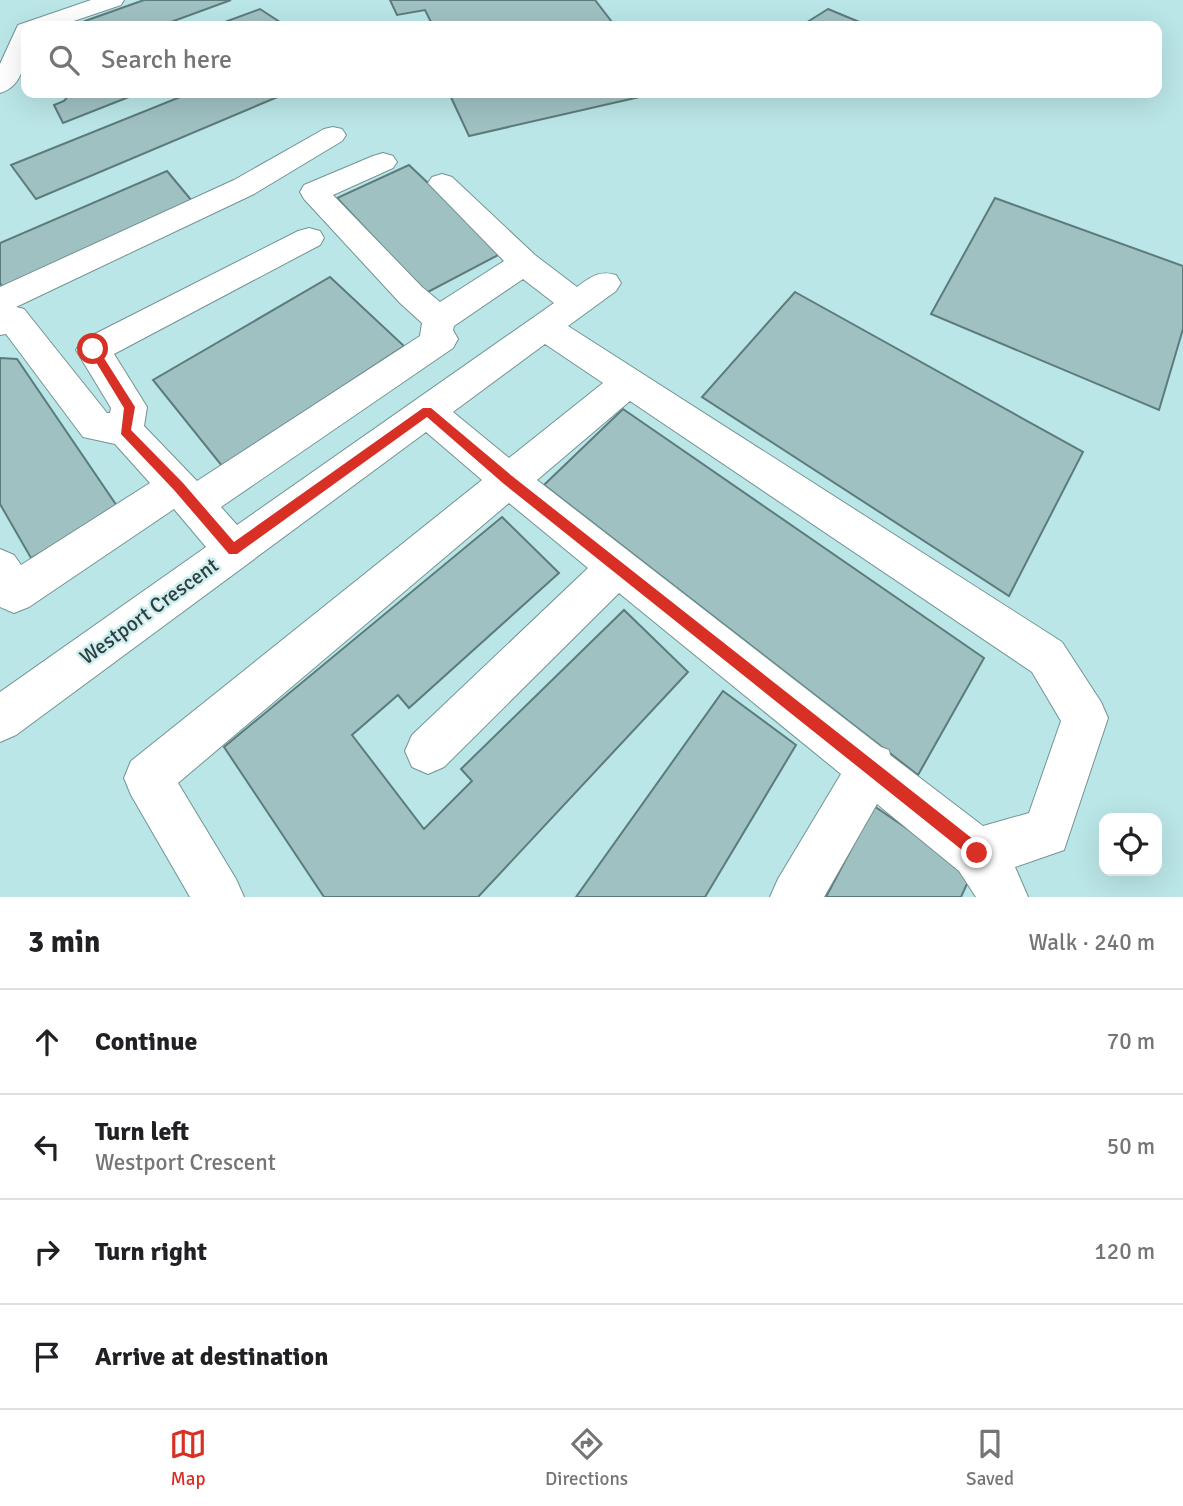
<!DOCTYPE html>
<html lang="en">
<head>
<meta charset="utf-8">
<style>
	body { margin:0; font-family:Signika,sans-serif; background:#f2f2f2; color:#202124 }
	.controls { position:absolute; right:21px; bottom:21px; display:grid; overflow:hidden; border-radius:14px; box-shadow:0 7px 28px #0002 }
	.controls button { width:63px; height:63px; display:grid; place-items:center; padding:0; border:0; border-bottom:2px solid #e0e0e0; background:#fff; color:#202124; font:35px sans-serif }
	.stop { position:absolute; width:21px; height:21px; margin:-16px; border:5px solid #d93025; border-radius:50%; background:#fff }
	.stop.end { background:#d93025; border-color:#fff; box-shadow:0 2px 7px #0008 }
	.list { margin:0; padding:0; list-style:none }
	h2 { display:flex; justify-content:space-between; align-items:center; height:91px; margin:0; padding:0 28px; font-size:30px }
	h2 small { font-size:23px; font-weight:400; color:#757577 }
	.list li { display:grid; grid-template-columns:46px 1fr auto; gap:21px; align-items:center; box-sizing:border-box; height:105px; padding:0 28px; border-top:2px solid #e0e0e0 }
	.list b { display:block; font-size:26px; white-space:nowrap }
	.list p { margin:0; font-size:23px; white-space:nowrap; color:#757577 }
	.list em { font-size:23px; font-style:normal; color:#757577 }
	.icon { flex:none; width:38px; height:38px; fill:none; stroke:currentColor; stroke-width:2; stroke-linecap:round; stroke-linejoin:round }
	.map { position:relative; flex:none; width:1183px; height:897px; overflow:hidden }
	.search { position:absolute; background:#fff; box-shadow:0 7px 28px #0002; left:21px; right:21px; top:21px; height:77px; display:flex; align-items:center; gap:18px; box-sizing:border-box; padding:0 24px; border-radius:14px; color:#757577; font-size:26px }
	.sheet { height:511px; background:#fff }
	nav { display:flex; justify-content:space-around; align-items:center; box-sizing:border-box; height:98px; border-top:2px solid #e0e0e0; background:#fff; font-size:19px; color:#757577 }
	nav a { display:grid; justify-items:center; gap:4px }
	nav .on { color:#d93025 }
	.map>svg:first-child { display:block }
	.built { fill:#bae6e7; fill-rule:evenodd }
	.building { fill:#a0c1c2; stroke:#5c7b7c; stroke-width:2 }
	.lines { fill:none; stroke-linecap:round; stroke-linejoin:round }
	.minor-casing { stroke:#739393; stroke-width:2 }
	.minor { fill:#fff; fill-rule:evenodd }
	.route { fill:#d93025 }
	.labels { text-anchor:middle; dominant-baseline:central; stroke-width:5; stroke-linejoin:round; paint-order:stroke }
	.street-label { font-size:21px; fill:#313e3f; stroke:#cdeff0 }
</style>
</head>
<body>
<div class="map">
<svg width="1183" height="897" viewBox="0 0 1183 897">
	<rect width="100%" height="100%" fill="#cdeff0"/>
	<path class="built" d="M0 0H1183V897H0ZM26 26H1157V93H26ZM1104 818H1157V871H1104Z"/>
	<path class="building" d="M144 0H231L160 26H90L85 21Z
		M390 0H595L615 26H433L425 10 397 15Z
		M260 9 286 26H214Z
		M828 9 869 26H801Z
		M71 93H139L63 123 54 105 64 101Z
		M190 93H287L36 199 11 165Z
		M449 93H657L469 136Z
		M409 165 502 253 426 293 337 198Z
		M167 171 197 207 6 294 0 283V243Z
		M995 198 1183 266V329L1159 410 931 314Z
		M330 277 404 346 222 466 153 380Z
		M795 292 1083 452 1009 596 702 397Z
		M0 358 17 359 119 509 31 558 0 504Z
		M623 409 984 658 918 775 544 485Z
		M502 517 559 573 409 708 398 695 352 735 424 829 472 781 461 769 624 610 688 672 478 897H324L224 747Z
		M723 691 796 745 705 897H576Z
		M874 806 972 873 961 897H826Z"/>
	<g class="lines">
		<defs>
			<path id="minor" d="M91 0H124L121 5 59 26H26C26 50 28 85 0 93V64L18 25Z
				M333 127 342 129 346 135 342 141 254 194 16 307 24 309 107 413H110L111 408 76 350 81 341 298 231 309 228 320 231 324 238 320 245 114 354 147 407 144 426 197 481 420 336 422 323 400 303 304 199 300 192 304 185 373 156 383 153 393 156 397 162 393 168 333 195 422 287 440 302 504 261 428 183 432 177 442 174 452 177 535 255 577 287C591 277 599 270 616 275L621 283 616 291 568 326 1062 642 1101 702 1108 718 1064 850 1015 867 1028 897H976L959 871 877 804 824 897H770L778 879 841 774 619 593 444 767 428 774 412 767 405 751 412 735 588 568 509 503 178 783 236 879 244 897H190L131 795 124 778 131 761 482 480 426 432 16 735 0 742V692L206 547 174 509 29 607 14 613 0 607V549L14 555 21 565 150 483 115 444 83 437 6 334 0 335V287L234 180 324 129ZM523 279 554 303 237 525 221 507 453 348 458 339 453 330 454 326ZM545 344 603 383 509 458 453 412ZM630 401 1032 672 1061 721 1029 813 983 826 890 755 889 750 881 747 537 480Z"/>
		</defs>
		<use href="#minor" class="minor-casing"/>
		<use href="#minor" class="minor"/>
	</g>
	<path class="route" d="M93 345 97 347 135 407 131 430 183 483 234 542 423 408H431L512 476 983 847 985 853 983 858 977 860 972 858 504 484 427 417 237 554H229L174 490 121 434 124 408 88 349Z"/>
	<g class="labels">
		<g class="street-label">
			<text transform="translate(149 611) rotate(-36)">Westport Crescent</text>
		</g>
	</g>
</svg>
<div class="controls">
<button><svg class="icon" aria-label="locate" viewBox="0 0 24 24"><circle cx="12" cy="12" r="6"/><path d="M12 2v4M12 18v4M2 12h4M18 12h4"/></svg></button>
</div>
<div class="stop" style="left:93px;top:349px"></div>
<div class="stop end" style="left:977px;top:853px"></div>
<div class="search"><svg class="icon" aria-label="search" viewBox="0 0 24 24"><circle cx="10" cy="10" r="6"/><path d="M15 15l6 6"/></svg>Search here</div>
</div>
<section class="sheet">
<h2>3 min<small>Walk · 240 m</small></h2>
<ul class="list">
<li><svg class="icon" aria-label="ahead" viewBox="0 0 24 24"><path d="M12 20V5M6 11l6-6 6 6"/></svg><div><b>Continue</b></div><em>70 m</em></li>
<li><svg class="icon" aria-label="left" viewBox="0 0 24 24"><path d="M17 20v-9H6M10 6l-5 5 5 5"/></svg><div><b>Turn left</b><p>Westport Crescent</p></div><em>50 m</em></li>
<li><svg class="icon" aria-label="right" viewBox="0 0 24 24"><path d="M7 20v-9h11M14 6l5 5-5 5"/></svg><div><b>Turn right</b></div><em>120 m</em></li>
<li><svg class="icon" aria-label="arrive" viewBox="0 0 24 24"><path d="M6 21V4h12l-3 4 3 4H6"/></svg><div><b>Arrive at destination</b></div></li>
</ul>
</section>
<nav>
<a class="on"><svg class="icon" aria-label="map" viewBox="0 0 24 24"><path d="M3 6l6-2 6 2 6-2v14l-6 2-6-2-6 2zM9 4v14M15 6v14"/></svg>Map</a>
<a><svg class="icon" aria-label="directions" viewBox="0 0 24 24"><path d="M12 3l9 9-9 9-9-9zM9 14v-3h6M13 9l2 2-2 2"/></svg>Directions</a>
<a><svg class="icon" aria-label="saved" viewBox="0 0 24 24"><path d="M7 4h10v16l-5-4-5 4z"/></svg>Saved</a>
</nav>
</body>
</html>
